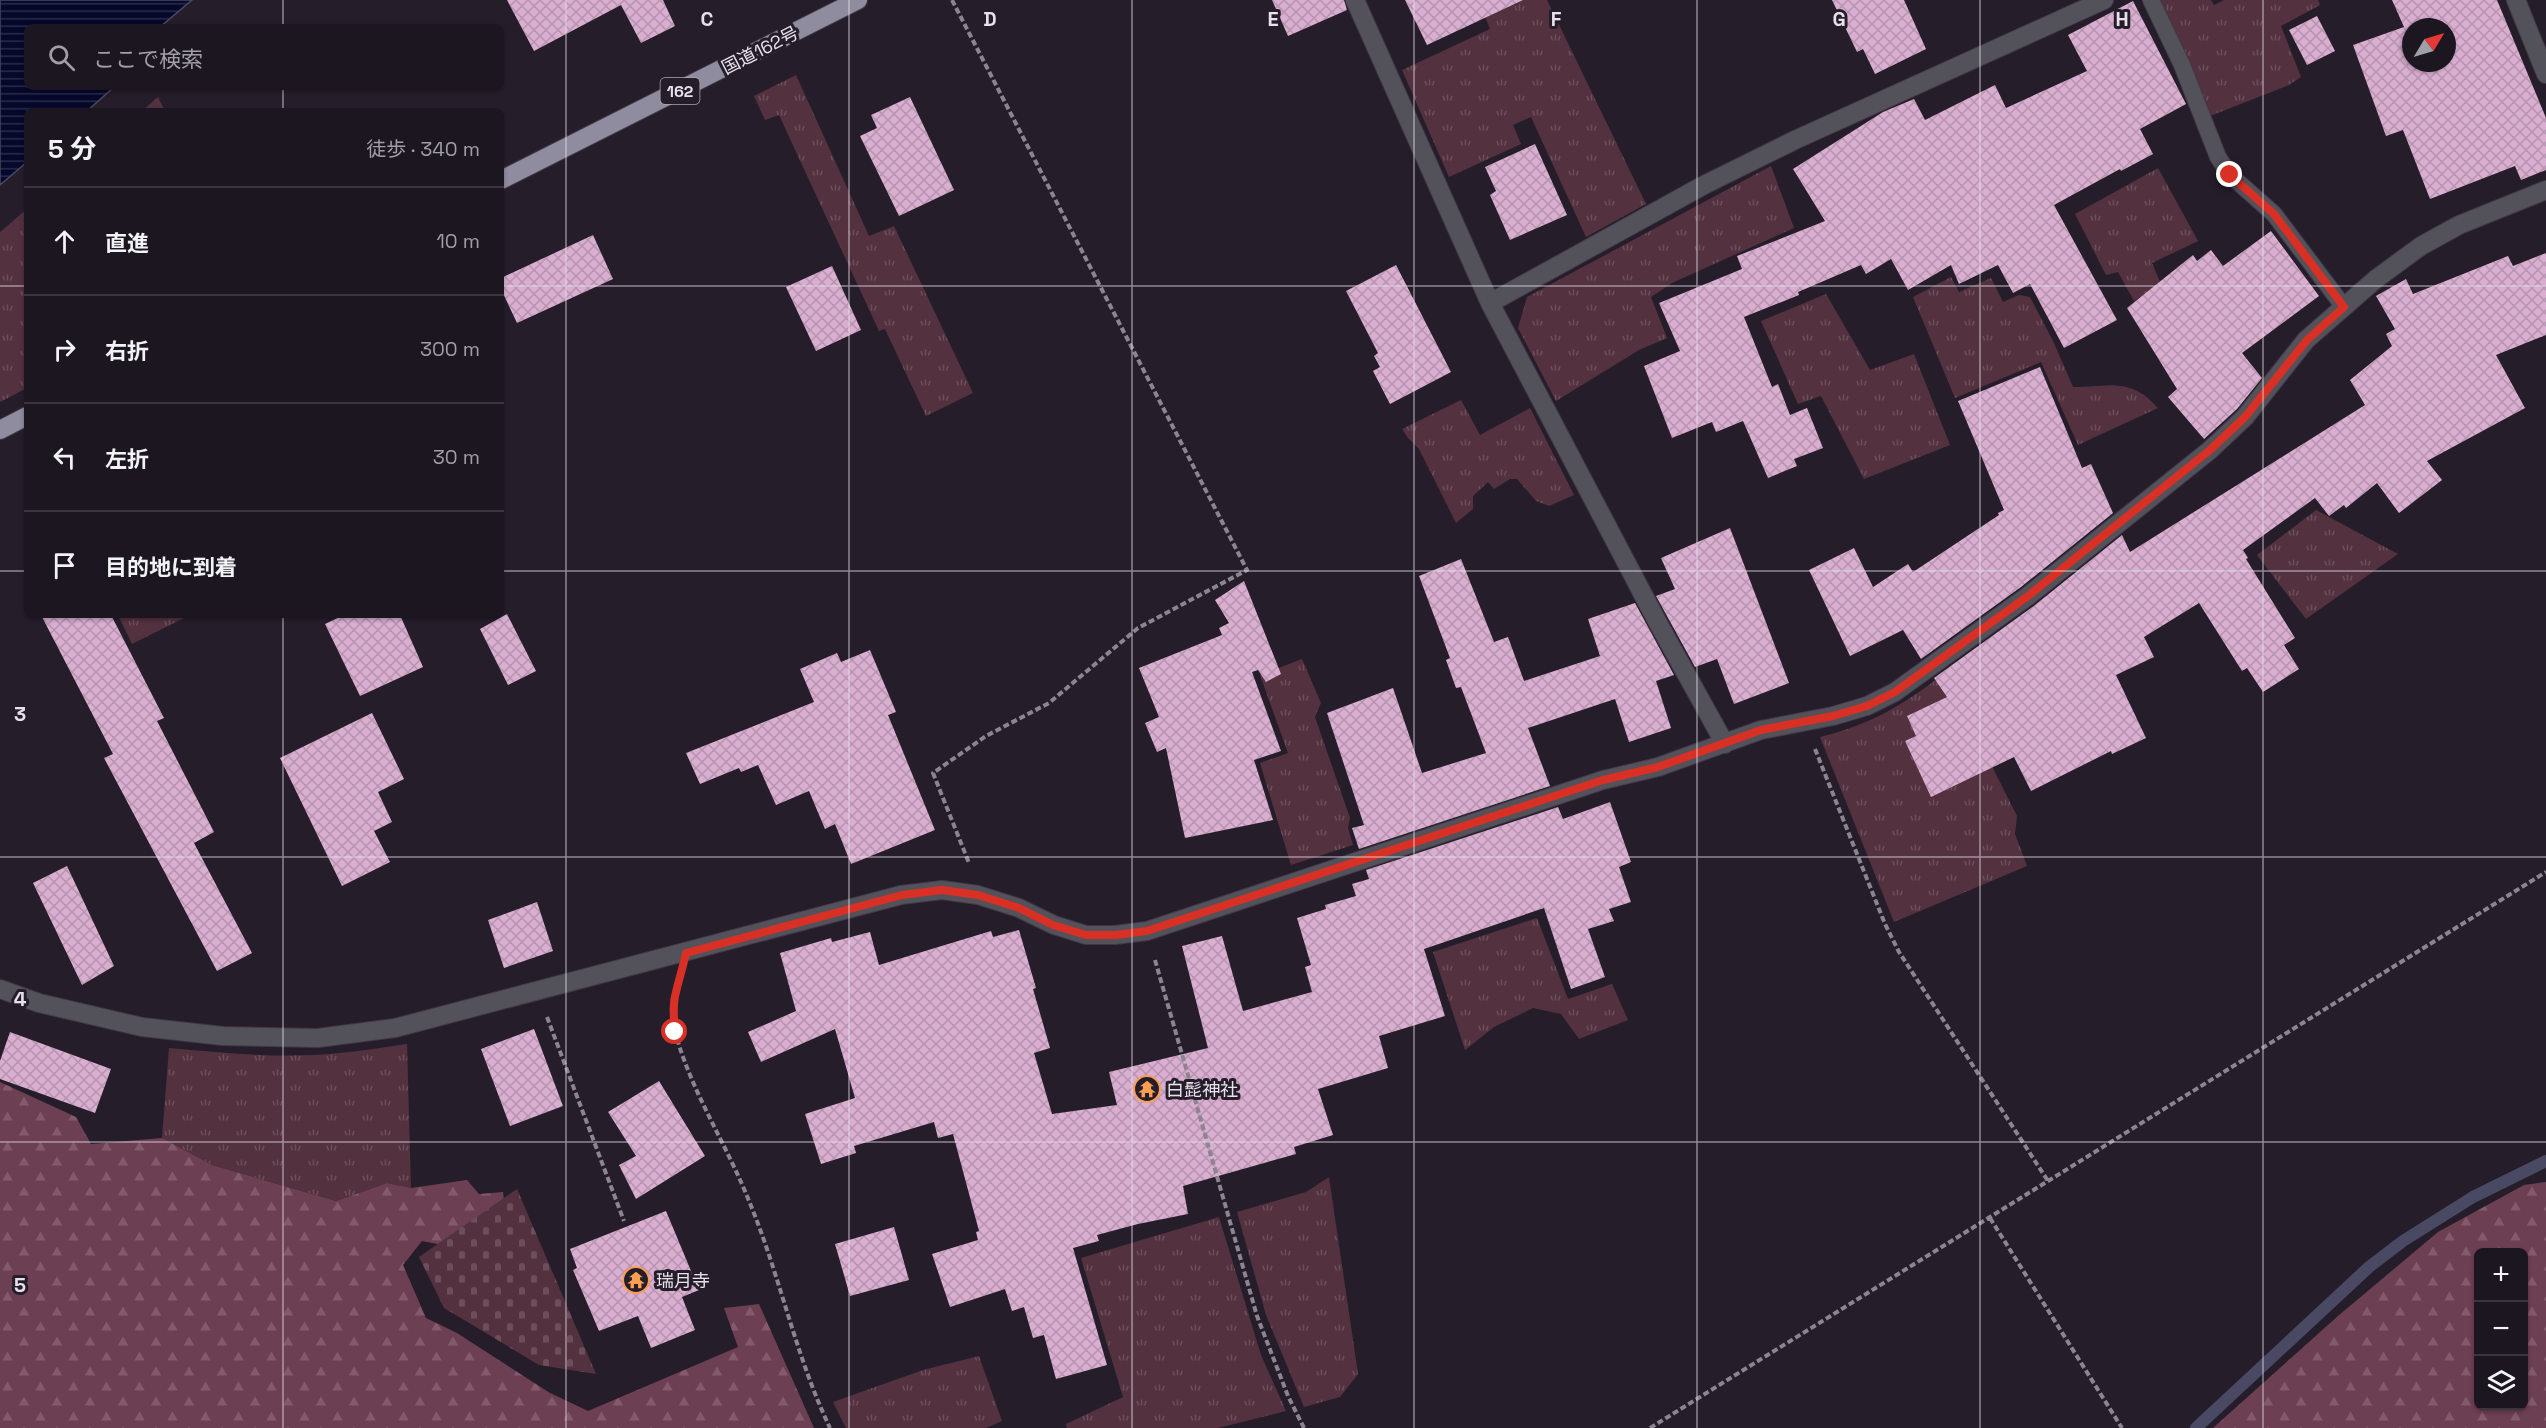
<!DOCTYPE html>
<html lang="ja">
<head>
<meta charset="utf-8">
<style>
	body { margin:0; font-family:"Space Grotesk","Noto Sans JP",sans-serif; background:#251f29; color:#f1f3f6 }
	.controls { position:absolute; right:18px; bottom:18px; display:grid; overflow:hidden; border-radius:9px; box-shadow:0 2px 4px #0004 }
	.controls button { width:54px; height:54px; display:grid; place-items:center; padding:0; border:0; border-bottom:2px solid #3a353e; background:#1c1620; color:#f1f3f6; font:30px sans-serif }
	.compass { position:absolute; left:2402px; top:18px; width:54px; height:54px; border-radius:50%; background:#1c1620; box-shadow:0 2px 4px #0004; rotate:52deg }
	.stop { position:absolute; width:18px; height:18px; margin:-14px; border:4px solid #d93025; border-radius:50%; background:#fff }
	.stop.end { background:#d93025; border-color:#fff; box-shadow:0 2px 6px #0008 }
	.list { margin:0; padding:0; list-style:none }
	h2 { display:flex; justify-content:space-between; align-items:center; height:78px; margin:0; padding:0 24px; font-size:26px }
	h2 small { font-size:20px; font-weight:400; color:#a09fa5 }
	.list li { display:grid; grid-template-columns:39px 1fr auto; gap:18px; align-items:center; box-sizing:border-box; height:108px; padding:0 24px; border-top:2px solid #3a353e }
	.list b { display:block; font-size:22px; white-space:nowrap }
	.list em { font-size:20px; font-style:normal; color:#a09fa5 }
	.icon { flex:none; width:33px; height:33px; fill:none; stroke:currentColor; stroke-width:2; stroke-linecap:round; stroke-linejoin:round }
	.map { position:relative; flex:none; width:2546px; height:1428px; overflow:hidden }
	.search { position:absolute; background:#1c1620; box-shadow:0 2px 4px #0004; left:24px; top:24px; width:480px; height:66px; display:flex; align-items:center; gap:15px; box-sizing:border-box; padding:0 21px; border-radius:9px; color:#a09fa5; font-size:22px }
	.panel { position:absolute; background:#1c1620; box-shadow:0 2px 4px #0004; left:24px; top:108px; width:480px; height:510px; border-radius:9px }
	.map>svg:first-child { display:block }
	.grass { fill:url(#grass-tufts) }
	.forest { fill:url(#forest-firs); fill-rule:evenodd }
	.cemetery { fill:url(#cemetery-stones) }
	.water { fill:url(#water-rules); stroke:#494964; stroke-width:1.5 }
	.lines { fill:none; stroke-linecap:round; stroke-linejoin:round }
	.stream { stroke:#494964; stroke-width:12 }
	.building { fill:url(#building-cross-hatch); fill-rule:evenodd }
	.service-casing { stroke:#413846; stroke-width:18 }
	.minor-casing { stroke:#413846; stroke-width:20 }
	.trunk-casing { stroke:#413846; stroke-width:20 }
	.path { stroke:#8c8490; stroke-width:4; stroke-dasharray:6 3; stroke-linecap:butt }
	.service { stroke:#53525a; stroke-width:16 }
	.minor { stroke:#53525a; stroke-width:18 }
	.trunk { stroke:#8e8c9e; stroke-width:18 }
	.route { stroke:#d93025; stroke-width:8 }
	.grid { fill:none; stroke:#e7e1eb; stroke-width:1.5; stroke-opacity:0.55 }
	.labels { text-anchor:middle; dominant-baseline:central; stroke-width:6; stroke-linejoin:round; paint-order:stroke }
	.shield { fill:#261d2b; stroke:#ada6b1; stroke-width:1.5 }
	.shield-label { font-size:16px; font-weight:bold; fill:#e7e1eb }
	.street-label { font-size:18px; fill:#e7e1eb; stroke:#261d2b }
	.poi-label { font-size:18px; fill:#e7e1eb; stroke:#261d2b; text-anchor:start }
	.grid-label { font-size:20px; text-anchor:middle; font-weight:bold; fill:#e7e1eb; stroke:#261d2b; stroke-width:6; stroke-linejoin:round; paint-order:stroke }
</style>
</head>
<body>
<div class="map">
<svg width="2546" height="1428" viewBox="0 0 2546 1428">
	<defs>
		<pattern id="grass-tufts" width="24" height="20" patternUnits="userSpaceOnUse" patternTransform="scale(1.5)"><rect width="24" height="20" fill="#53313f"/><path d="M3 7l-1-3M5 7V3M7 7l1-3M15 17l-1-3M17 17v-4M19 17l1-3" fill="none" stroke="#6c4f5b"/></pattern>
		<pattern id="forest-firs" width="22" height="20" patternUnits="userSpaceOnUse" patternTransform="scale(1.5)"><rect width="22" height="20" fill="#6d3f52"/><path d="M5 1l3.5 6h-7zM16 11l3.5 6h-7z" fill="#825a6b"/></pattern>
		<pattern id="cemetery-stones" width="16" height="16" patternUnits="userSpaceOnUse" patternTransform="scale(1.5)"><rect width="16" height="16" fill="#53313f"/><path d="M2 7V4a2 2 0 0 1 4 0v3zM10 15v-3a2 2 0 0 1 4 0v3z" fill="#6c4f5b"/></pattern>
		<pattern id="water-rules" width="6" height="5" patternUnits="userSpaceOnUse" patternTransform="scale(1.5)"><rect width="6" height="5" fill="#05082a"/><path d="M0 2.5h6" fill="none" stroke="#292c49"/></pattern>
		<pattern id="building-cross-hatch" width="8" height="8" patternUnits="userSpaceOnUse" patternTransform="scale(1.5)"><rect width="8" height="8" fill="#daaed1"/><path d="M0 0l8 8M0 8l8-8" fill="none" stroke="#b594ae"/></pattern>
	</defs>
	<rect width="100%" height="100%" fill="#261d2b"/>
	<path class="grass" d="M1478 0H1547L1646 204 1586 237 1531 117 1513 125 1521 144 1449 177 1402 70 1490 29Z
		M2160 0H2211L2214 5 2224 0H2318L2320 5 2281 26 2301 77 2289 85 2210 116Z
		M796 75 869 236 894 226 973 393 926 416 885 329 879 331 779 115 765 120 754 96Z
		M158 97 165 111H142Z
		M1771 166 1794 228 1672 283 1651 297 1667 338 1639 350 1556 401 1518 328 1527 297Z
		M2158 168 2198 241 2152 263 2161 284 2134 301 2118 272 2106 275 2075 214Z
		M27 209V388L0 402V232Z
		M1951 277 1959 292 1991 278 2003 302 2019 295 2030 297 2054 343 2073 387C2110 387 2131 377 2158 408L2078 445 2041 362 1955 398 1913 297Z
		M1826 294 1870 370 1914 354 1950 445 1864 479 1821 396 1798 404 1761 321Z
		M1461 400 1480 435 1530 408 1574 495 1549 506 1536 501 1517 479H1510L1494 489 1488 482 1473 496V509L1456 523 1419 449 1408 438 1402 429Z
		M2316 510 2398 554 2306 619 2257 555Z
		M118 615H190L132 644Z
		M1302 659 1321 703 1315 717 1350 818 1348 828 1353 845 1291 865 1260 763 1288 753 1260 675Z
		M1945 673 2017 816 2015 834 2027 866 1894 922 1820 737C1873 724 1902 705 1945 673Z
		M1537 918 1568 999 1612 984 1628 1020 1579 1039 1561 1014 1533 1008 1494 1027 1465 1050 1433 952Z
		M407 1044 411 1188 387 1183 336 1201 212 1165 162 1138 169 1048C225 1053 283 1059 339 1053 362 1051 384 1047 407 1044Z
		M1329 1177 1358 1374 1340 1397 1304 1407 1266 1315 1237 1212 1306 1192Z
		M1219 1217 1261 1355 1286 1411 1218 1428H1067L1066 1424 1123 1397 1081 1258Z
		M979 1356 1002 1421 986 1428H846L833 1402 923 1370Z"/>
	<path class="forest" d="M0 1082 76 1117 91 1144 162 1138 212 1165 336 1201 387 1183 411 1188 467 1180 479 1194 503 1192 505 1210 452 1247 422 1241 403 1265 426 1318 457 1333 550 1393 588 1411 738 1347 724 1308 759 1304 814 1428H0Z
		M2546 1182V1428H2213L2338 1316 2438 1232 2524 1185ZM2478 1252H2524V1406H2478Z"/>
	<path class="cemetery" d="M517 1189 596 1374 539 1365 444 1308 419 1257Z"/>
	<path class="water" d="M0 0H192L160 27H27V87H114L87 111H27V162L0 185Z"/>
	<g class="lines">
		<path class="stream" d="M2196 1428 2369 1267 2403 1241 2473 1197 2546 1161"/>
	</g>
	<path class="building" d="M507 0H663L675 26 641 43 621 5 534 51Z
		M1272 0H1344L1347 10 1288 36Z
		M1405 0H1523L1427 45Z
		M1832 0H1904L1926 49 1875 74 1863 49 1857 52Z
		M2392 0H2497L2546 118V170L2521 180 2515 166 2430 199 2403 130 2386 136 2353 45 2404 27ZM2411 27H2447V63H2411Z
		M2133 1 2186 104 2140 129 2153 154 2121 171 2120 169 2054 205 2117 320 2064 348 2030 284 2013 293 1998 265 1959 284 1951 265 1908 290 1891 259 1866 274 1861 265 1798 292 1799 295 1744 317 1772 387 1778 384 1790 415 1807 408 1823 448 1794 459 1797 466 1768 478 1743 421 1716 432 1712 422 1672 438 1644 366 1680 351 1659 303 1742 269 1737 256 1825 221 1793 169 1883 112 1914 99 1925 120 1995 85 2006 108 2087 71 2068 35Z
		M2317 16 2335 51 2307 65 2289 30Z
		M910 97 954 190 899 216 860 136 877 128 871 115Z
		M1535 144 1567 215 1510 240 1490 195 1496 191 1485 167Z
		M2271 231 2319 296 2242 353 2262 378 2237 409 2204 439 2168 397 2177 389 2127 308 2193 255 2197 261 2211 250 2223 266Z
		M593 235 613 279 517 323 501 289V278Z
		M2546 253V335L2496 355 2525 408 2427 461 2442 480 2399 513 2377 483 2346 508 2344 505 2329 516 2315 498 2243 550 2248 558 2246 559 2295 638 2284 645 2299 669 2263 692 2247 668 2242 671 2199 603 2144 637 2154 657 2116 675 2146 738 2112 754 2111 751 2031 791 2014 757 1931 797 1905 741 1916 736 1907 716 1947 697 1934 678 2035 605 2122 535 2130 552 2365 405 2350 380 2392 346 2386 334 2395 329 2376 296 2406 279 2413 294 2508 256 2513 266Z
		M1396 265 1451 372 1390 404 1373 371 1380 367 1374 356 1378 353 1346 291Z
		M832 266 861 330 816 351 786 287Z
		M2040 367 2082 468 2091 464 2113 513 2021 587 1921 659 1903 630 1850 656 1809 570 1854 548 1873 587 1908 564 1913 572 1999 515 1998 513 2004 510 1958 401Z
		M1730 528 1789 683 1734 704 1717 659 1695 667 1656 596 1675 589 1661 558Z
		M1461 559 1494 642 1508 637 1524 681 1600 656 1588 619 1635 603 1674 675 1656 681 1671 728 1629 742 1615 699 1528 728 1550 786 1359 849 1352 828 1364 825 1327 713 1393 688 1422 773 1486 753 1461 687 1456 688 1446 660 1450 658 1419 576Z
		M1244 581 1281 674 1266 682 1258 670 1252 672 1281 751 1254 760 1273 820 1185 838 1166 748 1157 752 1145 723 1159 717 1139 668 1222 635 1219 628 1229 623 1215 600Z
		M507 614 536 671 508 685 480 629Z
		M41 615H111L164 718 157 721 214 832 194 843 252 953 217 971 104 758 113 754Z
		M344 615H400L423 667 360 696 325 624Z
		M870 650 896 712 888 715 935 830 851 864 835 824 825 829 809 791 776 805 758 765 741 772 739 768 700 784 686 753 814 702 800 669 837 653 841 662Z
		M372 713 404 779 378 792 392 822 374 831 390 862 342 886 280 758Z
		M1610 802 1631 862 1619 867 1631 902 1609 909 1614 921 1588 929 1605 977 1571 989 1544 908 1424 949 1445 1016 1379 1036 1388 1068 1318 1089 1333 1135 1294 1147 1296 1154 1183 1186 1188 1214 1138 1224 1097 1235 1099 1241 1073 1248 1107 1365 1056 1379 1044 1335 1033 1338 1024 1307 1012 1311 1005 1289 950 1307 932 1254 978 1240 976 1232 979 1231 953 1134 938 1138 934 1122 854 1146 856 1153 821 1164 805 1114 855 1098 835 1029 761 1062 748 1032 796 1011 780 953 831 938 832 942 870 932 879 965 991 931 993 937 1019 930 1036 988 1033 989 1050 1048 1034 1053 1052 1114 1117 1105 1109 1072 1208 1048 1182 946 1222 936 1243 1011 1312 992 1305 967 1311 965 1297 918 1326 909 1325 905 1356 896 1352 884 1369 879 1366 870 1558 807 1563 819Z
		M67 866 114 966 82 985 33 883Z
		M537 902 553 951 504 968 488 920Z
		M534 1029 563 1106 510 1126 481 1049Z
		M10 1032 111 1069 95 1113 0 1079V1061Z
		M659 1081 705 1156 636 1199 619 1165 636 1156 608 1112Z
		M666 1211 699 1290 682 1297 695 1330 651 1348 638 1316 599 1331 573 1270 577 1268 570 1249Z
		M894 1227 909 1280 850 1296 835 1244Z"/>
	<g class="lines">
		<defs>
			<path id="service" d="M2151 0 2182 65 2218 157 2230 175 2274 214 2344 307"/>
			<path id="minor" d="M1355 0 1490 303 1658 623 1725 744
				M2516 0 2546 74
				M1490 303 1704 185 1795 140 2104 0
				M0 989 39 1003 142 1027 223 1036 318 1038 395 1028 901 895 942 890 978 895 1019 908 1054 925 1086 935H1115L1147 931 1603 780 1658 767 1761 730 1833 716 1867 706 1895 692 2028 596 2210 450 2245 417 2306 340 2376 279 2421 246 2459 225 2546 190"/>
			<path id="trunk" d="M501 180 858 0
				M0 430 27 416"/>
		</defs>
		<use href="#service" class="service-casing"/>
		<use href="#minor" class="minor-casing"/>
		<use href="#trunk" class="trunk-casing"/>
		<path class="path" d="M952 0 1247 570 1138 628 1049 703 986 736 933 773 969 863
			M1815 749 1885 924 1899 952 2048 1181
			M1155 960 1257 1316 1288 1396 1304 1428
			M678 986C672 1000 671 1020 676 1035 692 1093 727 1145 749 1201 780 1275 795 1355 830 1428
			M547 1017 624 1221
			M1990 1218 2122 1428
			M1650 1428 2546 872"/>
		<use href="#service" class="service"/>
		<use href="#minor" class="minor"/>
		<use href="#trunk" class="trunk"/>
	</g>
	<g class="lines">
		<path class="route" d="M675 1032C674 1019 672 1005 676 992 679 979 683 967 686 953L902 895 942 890 978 895 1019 908 1053 925 1086 935H1115L1147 931 1603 780 1658 767 1761 730 1833 716 1867 706 1895 692 2028 596 2210 450 2245 417 2307 340 2344 307 2274 214 2230 175"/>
	</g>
	<path class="grid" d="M283 0V27M566 0V1428M849 0V1428M1132 0V1428M1414 0V1428M1697 0V1428M1980 0V1428M2263 0V1428M283 87V111M0 286H27M501 286H2546M0 571H27M501 571H2546M283 615V1428M0 857H2546M0 1142H2546"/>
	<defs>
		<symbol id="temple-ring" viewBox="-11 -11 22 22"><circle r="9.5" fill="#261d2b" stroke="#fc9e52" stroke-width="1.5"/><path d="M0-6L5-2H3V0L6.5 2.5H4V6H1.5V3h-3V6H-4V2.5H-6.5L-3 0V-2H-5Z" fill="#fc9e52"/></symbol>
	</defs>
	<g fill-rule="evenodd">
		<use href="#temple-ring" x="1132" y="1074" width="30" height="30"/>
		<use href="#temple-ring" x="621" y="1265" width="30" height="30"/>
	</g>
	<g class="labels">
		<rect class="shield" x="660.5" y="78" width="39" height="26" rx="4.5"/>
		<g class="shield-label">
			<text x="680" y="91">162</text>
		</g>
		<g class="street-label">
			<text transform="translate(760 50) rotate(-27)">国道162号</text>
		</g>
		<g class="poi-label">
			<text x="1166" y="1089">白髭神社</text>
			<text x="656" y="1280">瑞月寺</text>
		</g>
	</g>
	<g class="grid-label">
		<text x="707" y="26">C</text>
		<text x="990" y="26">D</text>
		<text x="1273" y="26">E</text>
		<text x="1556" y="26">F</text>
		<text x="1839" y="26">G</text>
		<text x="2122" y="26">H</text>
		<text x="20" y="721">3</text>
		<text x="20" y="1006">4</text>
		<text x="20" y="1292">5</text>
	</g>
</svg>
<div class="controls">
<button>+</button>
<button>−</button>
<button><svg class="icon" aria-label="layers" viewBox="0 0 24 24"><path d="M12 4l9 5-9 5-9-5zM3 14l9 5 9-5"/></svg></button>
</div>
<svg class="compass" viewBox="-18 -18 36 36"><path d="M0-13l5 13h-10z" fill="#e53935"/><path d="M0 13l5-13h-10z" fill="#a09fa5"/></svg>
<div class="stop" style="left:675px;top:1032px"></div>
<div class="stop end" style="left:2230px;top:175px"></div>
<div class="search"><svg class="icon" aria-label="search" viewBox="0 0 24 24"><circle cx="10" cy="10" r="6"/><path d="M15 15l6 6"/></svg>ここで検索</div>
<section class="panel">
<h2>5 分<small>徒歩 · 340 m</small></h2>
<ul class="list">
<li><svg class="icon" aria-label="ahead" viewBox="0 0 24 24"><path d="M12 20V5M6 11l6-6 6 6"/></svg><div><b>直進</b></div><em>10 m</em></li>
<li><svg class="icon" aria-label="right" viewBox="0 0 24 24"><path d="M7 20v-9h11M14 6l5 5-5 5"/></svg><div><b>右折</b></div><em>300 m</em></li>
<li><svg class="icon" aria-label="left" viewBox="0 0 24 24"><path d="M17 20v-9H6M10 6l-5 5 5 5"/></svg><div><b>左折</b></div><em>30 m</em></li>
<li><svg class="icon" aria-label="arrive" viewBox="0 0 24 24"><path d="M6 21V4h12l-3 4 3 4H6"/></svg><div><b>目的地に到着</b></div></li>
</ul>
</section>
</div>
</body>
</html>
